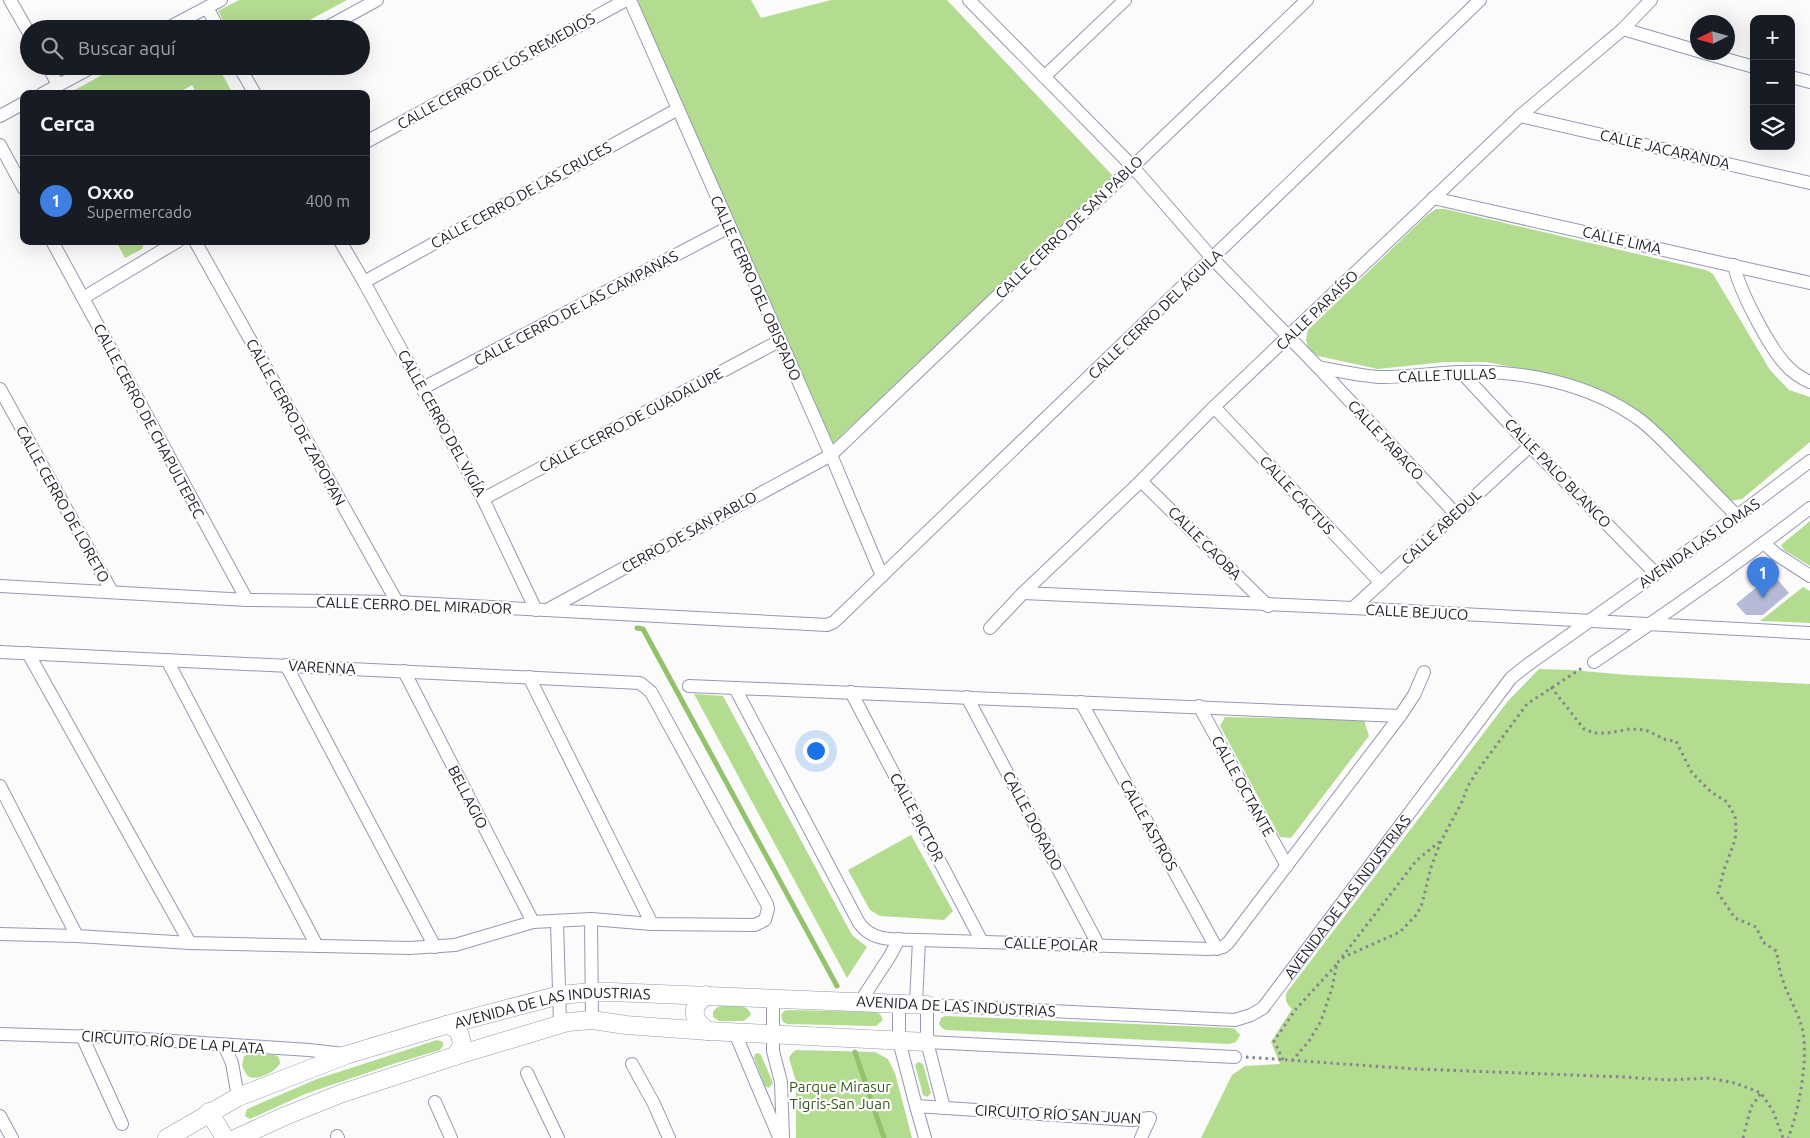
<!DOCTYPE html>
<html lang="es">
<head>
<meta charset="utf-8">
<style>
	body { margin:0; font-family:Ubuntu,sans-serif; background:#20242c; color:#f1f3f6 }
	.controls { position:absolute; right:15px; top:15px; display:grid; overflow:hidden; border-radius:10px; box-shadow:0 5px 20px #0002 }
	.controls button { width:45px; height:45px; display:grid; place-items:center; padding:0; border:0; border-bottom:1px solid #363941; background:#171b24; color:#f1f3f6; font:25px sans-serif }
	.compass { position:absolute; left:1690px; top:15px; width:45px; height:45px; border-radius:50%; background:#171b24; box-shadow:0 5px 20px #0002; rotate:265deg }
	.you { position:absolute; left:815px; top:750px; width:18px; height:18px; margin:-12px; border:4px solid #fff; border-radius:50%; background:#1a73e8; box-shadow:0 0 0 8px #1a73e833 }
	.badge { display:grid; place-items:center; width:32px; height:32px; border-radius:50%; background:#50732c; color:#fff; font-size:16px; font-weight:700 }
	.pin { position:absolute; translate:-50% -41px; filter:drop-shadow(0 1px 2px #0008) }
	.pin::after { content:''; position:absolute; top:26px; width:18px; height:15px; background:inherit; clip-path:polygon(0 0,100% 0,50% 100%) }
	.list { margin:0; padding:0; list-style:none }
	h2 { display:flex; justify-content:space-between; align-items:center; height:65px; margin:0; padding:0 20px; font-size:21px }
	h2 small { font-size:16px; font-weight:400; color:#9ea1a6 }
	.list li { display:grid; grid-template-columns:32px 1fr auto; gap:15px; align-items:center; box-sizing:border-box; height:90px; padding:0 20px; border-top:1px solid #363941 }
	.list b { display:block; font-size:19px; white-space:nowrap }
	.list p { margin:0; font-size:16px; white-space:nowrap; color:#9ea1a6 }
	.list em { font-size:16px; font-style:normal; color:#9ea1a6 }
	.icon { flex:none; width:28px; height:28px; fill:none; stroke:currentColor; stroke-width:2; stroke-linecap:round; stroke-linejoin:round }
	.map { position:relative; flex:none; width:1810px; height:1138px; overflow:hidden }
	.search { position:absolute; background:#171b24; box-shadow:0 5px 20px #0002; left:20px; top:20px; width:350px; height:55px; display:flex; align-items:center; gap:12px; box-sizing:border-box; padding:0 18px; border-radius:28px; color:#9ea1a6; font-size:19px }
	.panel { position:absolute; background:#171b24; box-shadow:0 5px 20px #0002; left:20px; top:90px; width:350px; height:155px; border-radius:10px }
	.map>svg:first-child { display:block }
	.green { fill:#b4dc91 }
	.lines { fill:none; stroke-linecap:round; stroke-linejoin:round }
	.stream { stroke:#94c16b; stroke-width:5 }
	.building { fill:#b7bad6 }
	.street-casing { stroke:#9598b3; stroke-width:14 }
	.secondary-casing { stroke:#9598b3; stroke-width:19 }
	.path { stroke:#86868b; stroke-width:3; stroke-dasharray:2.5 4; stroke-linecap:butt }
	.street { stroke:#fff; stroke-width:12 }
	.secondary { stroke:#fff; stroke-width:18 }
	.labels { text-anchor:middle; dominant-baseline:central; stroke-width:4.5; stroke-linejoin:round; paint-order:stroke }
	.street-label { font-size:15px; fill:#1c1d27; stroke:#fff }
	.park-label { font-size:15px; fill:#39561b; stroke:#fff }
</style>
</head>
<body>
<div class="map">
<svg width="1810" height="1138" viewBox="0 0 1810 1138">
	<rect width="100%" height="100%" fill="#fbfbfb"/>
	<path class="green" d="M239 0H347L293 29H228L218 11Z
		M635 0H751L761 18 831 0H947L1114 177 828 448Z
		M119 66H218L233 94H197L192 85 176 94H67Z
		M1436 209H1445L1706 270 1713 274 1770 370 1789 390 1810 397V442L1742 499 1730 501 1655 429 1611 395 1551 374 1486 362H1444L1378 369 1318 356 1308 348 1306 339 1308 330 1426 216Z
		M116 241H145L142 249 125 258Z
		M1810 521V566L1784 550 1781 545Z
		M1803 587 1810 591V623L1760 621Z
		M1539 669 1572 670 1628 675 1810 684V1138H1201L1232 1075 1245 1066 1280 1064 1271 1042 1292 1009C1287 1004 1284 1000 1287 992L1508 701Z
		M694 694 723 696 852 935 867 947 847 978Z
		M1225 717 1364 720 1369 736 1291 838 1280 837 1220 726Z
		M911 835 953 911 944 920 880 916 870 910 848 870Z
		M720 1006C731 1006 748 1002 751 1015L744 1021H719L713 1017V1012L716 1008Z
		M789 1010 875 1012 880 1014 883 1020 876 1026 787 1024 783 1022 781 1015 784 1011Z
		M945 1016 1231 1028 1235 1029 1240 1035 1236 1042 1229 1044 946 1030 942 1028 939 1024 941 1018Z
		M437 1040 443 1042V1046L440 1050 393 1064 305 1094 250 1119 245 1116 247 1109 317 1079Z
		M796 1050 875 1052 888 1059 895 1073 912 1138H796V1082L789 1058 792 1053Z
		M758 1053 761 1055 773 1083 769 1088 765 1086 754 1058 755 1054Z
		M250 1054 276 1055 279 1058 280 1063C277 1071 256 1082 248 1076 245 1073 243 1068 242 1065L244 1056Z
		M918 1062 923 1064 931 1093 927 1097 923 1095 915 1065Z"/>
	<g class="lines">
		<path class="stream" d="M637 628 643 629 837 986
			M855 1052 884 1138"/>
	</g>
	<path class="building" d="M1773 574 1789 593 1763 615H1746L1736 604Z"/>
	<g class="lines">
		<defs>
			<g id="street">
				<path d="M10 0 29 33"/>
				<path d="M630 0 831 455 882 576"/>
				<path d="M969 0 1133 167 1212 258 1318 367 1455 513"/>
				<path d="M207 8 219 29"/>
				<path d="M166 29 221 0"/>
				<path d="M324 29 377 0"/>
				<path d="M1623 29 1698 51"/>
				<path d="M1701 52 1754 67"/>
				<path d="M48 66 58 85"/>
				<path d="M239 66 255 94"/>
				<path d="M243 73 255 66"/>
				<path d="M1044 77 1125 0"/>
				<path d="M1791 77 1810 82"/>
				<path d="M42 94 94 66"/>
				<path d="M0 116 24 103"/>
				<path d="M1520 116 1810 183"/>
				<path d="M366 142 626 0"/>
				<path d="M0 145 24 189"/>
				<path d="M1433 198 1810 283"/>
				<path d="M52 241 247 600"/>
				<path d="M195 241 397 602"/>
				<path d="M340 241 364 282 483 499 536 610"/>
				<path d="M1734 265C1739 290 1768 345 1785 364 1792 372 1801 378 1810 382"/>
				<path d="M364 282 678 109"/>
				<path d="M83 298 178 241"/>
				<path d="M1318 367C1338 371 1360 376 1381 377 1408 377 1434 373 1461 372 1522 370 1590 383 1640 420 1656 432 1670 448 1684 462 1702 480 1719 498 1737 516"/>
				<path d="M1461 372 1530 446 1656 574"/>
				<path d="M423 388 729 227"/>
				<path d="M0 389 112 592"/>
				<path d="M1214 407 1381 583"/>
				<path d="M1141 481 1268 606"/>
				<path d="M483 499 779 341"/>
				<path d="M1764 543 1776 554 1810 576"/>
				<path d="M0 586 247 600 397 602 827 625 834 622 1480 0"/>
				<path d="M1023 593 1353 608 1810 633"/>
				<path d="M1353 608 1530 446"/>
				<path d="M549 609 831 455 1307 0"/>
				<path d="M990 628 1023 593 1141 481 1214 407 1520 116 1623 29 1651 0"/>
				<path d="M0 652 640 683 651 692 767 904 768 909 765 920 755 925 652 924 591 919 533 922 455 945 410 948 190 943 77 936 0 934"/>
				<path d="M28 653 190 943"/>
				<path d="M167 660 317 946"/>
				<path d="M1594 662C1667 613 1740 562 1810 508"/>
				<path d="M286 665 435 947"/>
				<path d="M404 671 533 922"/>
				<path d="M529 677 652 924"/>
				<path d="M689 686 1400 716"/>
				<path d="M735 688 859 923C873 943 897 939 919 940L1209 949 1223 947 1228 943 1400 716 1414 695 1424 672"/>
				<path d="M851 692 982 942"/>
				<path d="M967 697 1099 946"/>
				<path d="M1081 702 1217 949"/>
				<path d="M1199 706 1287 866"/>
				<path d="M0 786 77 936"/>
				<path d="M591 919 592 1020"/>
				<path d="M557 922 560 1024"/>
				<path d="M773 998V1051L781 1082 783 1138"/>
				<path d="M860 1002 890 956 899 939"/>
				<path d="M899 1004V1041L916 1106"/>
				<path d="M916 1004 919 940"/>
				<path d="M735 1033 779 1137"/>
				<path d="M0 1034 127 1038 309 1050 344 1054"/>
				<path d="M82 1036 122 1124"/>
				<path d="M927 1042 1235 1057"/>
				<path d="M224 1045 232 1063 238 1097"/>
				<path d="M632 1064 654 1104 669 1138"/>
				<path d="M527 1073 558 1138"/>
				<path d="M435 1102 451 1138"/>
				<path id="s1" d="M944 1108 927 1042V1005L1235 1020 1251 1015 1263 1008 1511 678 1526 666 1737 516 1810 461"/>
				<path d="M0 1116 12 1138"/>
				<path d="M337 1136 338 1138"/>
				<path d="M925 1138 916 1106 1131 1120 1150 1118 1141 1138"/>
			</g>
			<g id="secondary">
				<path d="M706 995 696 1005C692 1018 698 1024 708 1031"/>
				<path d="M446 1025C459 1027 461 1035 462 1046L455 1056"/>
				<path d="M209 1112 225 1138"/>
				<path id="s2" d="M167 1138 238 1097 346 1055 446 1025 560 995 592 992H611L927 1005"/>
				<path d="M237 1138 285 1116 340 1094 455 1056 568 1022 592 1020 626 1025 708 1031 927 1042"/>
			</g>
		</defs>
		<use href="#street" class="street-casing"/>
		<use href="#secondary" class="secondary-casing"/>
		<path class="path" d="M1551 687 1584 729 1594 733H1608L1630 729 1646 730 1666 740 1676 741 1692 773 1711 792 1727 802 1735 816 1736 828 1735 840 1724 870 1718 893 1735 918 1756 927 1763 942 1776 951C1779 961 1779 972 1783 981 1789 999 1799 1013 1803 1032 1808 1061 1799 1111 1788 1138
			M1342 957 1416 861 1439 842
			M1246 1057 1414 1069 1625 1077 1667 1080 1710 1078 1735 1083 1761 1093 1773 1111 1783 1138
			M1283 1060 1274 1041 1296 1009 1337 964
			M1292 1061 1309 1041 1321 1021 1332 988 1337 963 1344 957 1400 932 1417 914 1422 904 1431 867 1441 841 1461 804 1468 786 1478 770 1527 704 1582 668
			M1743 1138 1751 1107 1761 1093"/>
		<use href="#street" class="street"/>
		<use href="#secondary" class="secondary"/>
	</g>
	<g class="labels">
		<g class="street-label">
			<text transform="translate(496 71) rotate(-29)">CALLE CERRO DE LOS REMEDIOS</text>
			<text transform="translate(1665 149) rotate(13)">CALLE JACARANDA</text>
			<text transform="translate(521 195) rotate(-29)">CALLE CERRO DE LAS CRUCES</text>
			<text transform="translate(1069 227) rotate(-44)">CALLE CERRO DE SAN PABLO</text>
			<text transform="translate(1622 240) rotate(13)">CALLE LIMA</text>
			<text transform="translate(756 288) rotate(66)">CALLE CERRO DEL OBISPADO</text>
			<text transform="translate(576 308) rotate(-28)">CALLE CERRO DE LAS CAMPANAS</text>
			<text transform="translate(1317 310) rotate(-44)">CALLE PARAÍSO</text>
			<text transform="translate(1155 314) rotate(-44)">CALLE CERRO DEL ÁGUILA</text>
			<text transform="translate(1447 375) rotate(-2)">CALLE TULLAS</text>
			<text transform="translate(631 420) rotate(-28)">CALLE CERRO DE GUADALUPE</text>
			<text transform="translate(149 421) rotate(62)">CALLE CERRO DE CHAPULTEPEC</text>
			<text transform="translate(296 422) rotate(61)">CALLE CERRO DE ZAPOPAN</text>
			<text transform="translate(442 423) rotate(61)">CALLE CERRO DEL VIGÍA</text>
			<text transform="translate(1386 440) rotate(47)">CALLE TABACO</text>
			<text transform="translate(1558 473) rotate(46)">CALLE PALO BLANCO</text>
			<text transform="translate(1297 495) rotate(47)">CALLE CACTUS</text>
			<text transform="translate(63 504) rotate(61)">CALLE CERRO DE LORETO</text>
			<text transform="translate(1441 527) rotate(-43)">CALLE ABEDUL</text>
			<text transform="translate(689 532) rotate(-29)">CERRO DE SAN PABLO</text>
			<text transform="translate(1205 543) rotate(45)">CALLE CAOBA</text>
			<text transform="translate(1699 543) rotate(-35)">AVENIDA LAS LOMAS</text>
			<text transform="translate(414 605) rotate(2)">CALLE CERRO DEL MIRADOR</text>
			<text transform="translate(1417 612) rotate(3)">CALLE BEJUCO</text>
			<text transform="translate(322 667) rotate(3)">VARENNA</text>
			<text transform="translate(1243 786) rotate(61)">CALLE OCTANTE</text>
			<text transform="translate(468 797) rotate(63)">BELLAGIO</text>
			<text transform="translate(917 817) rotate(62)">CALLE PICTOR</text>
			<text transform="translate(1033 821) rotate(62)">CALLE DORADO</text>
			<text transform="translate(1149 825) rotate(61)">CALLE ASTROS</text>
			<text stroke="none"><textPath href="#s1" startOffset="584">AVENIDA DE LAS INDUSTRIAS</textPath></text>
			<text transform="translate(1051 944) rotate(2)">CALLE POLAR</text>
			<text transform="translate(956 1006) rotate(3)">AVENIDA DE LAS INDUSTRIAS</text>
			<text stroke="none"><textPath href="#s2" startOffset="411">AVENIDA DE LAS INDUSTRIAS</textPath></text>
			<text transform="translate(173 1042) rotate(4)">CIRCUITO RÍO DE LA PLATA</text>
			<text transform="translate(1058 1114) rotate(3)">CIRCUITO RÍO SAN JUAN</text>
		</g>
		<g class="park-label">
			<text x="840" y="1086">Parque Mirasur<tspan x="840" dy="17">Tigris-San Juan</tspan></text>
		</g>
	</g>
</svg>
<div class="controls">
<button>+</button>
<button>−</button>
<button><svg class="icon" aria-label="layers" viewBox="0 0 24 24"><path d="M12 4l9 5-9 5-9-5zM3 14l9 5 9-5"/></svg></button>
</div>
<svg class="compass" viewBox="-18 -18 36 36"><path d="M0-13l5 13h-10z" fill="#e53935"/><path d="M0 13l5-13h-10z" fill="#9ea1a6"/></svg>
<div class="you"></div>
<div class="pin badge" style="left:1763px;top:598px;background:#3f7fe0">1</div>
<div class="search"><svg class="icon" aria-label="search" viewBox="0 0 24 24"><circle cx="10" cy="10" r="6"/><path d="M15 15l6 6"/></svg>Buscar aquí</div>
<section class="panel">
<h2>Cerca<small></small></h2>
<ul class="list">
<li><span class="badge" style="background:#3f7fe0">1</span><div><b>Oxxo</b><p>Supermercado</p></div><em>400 m</em></li>
</ul>
</section>
</div>
</body>
</html>
